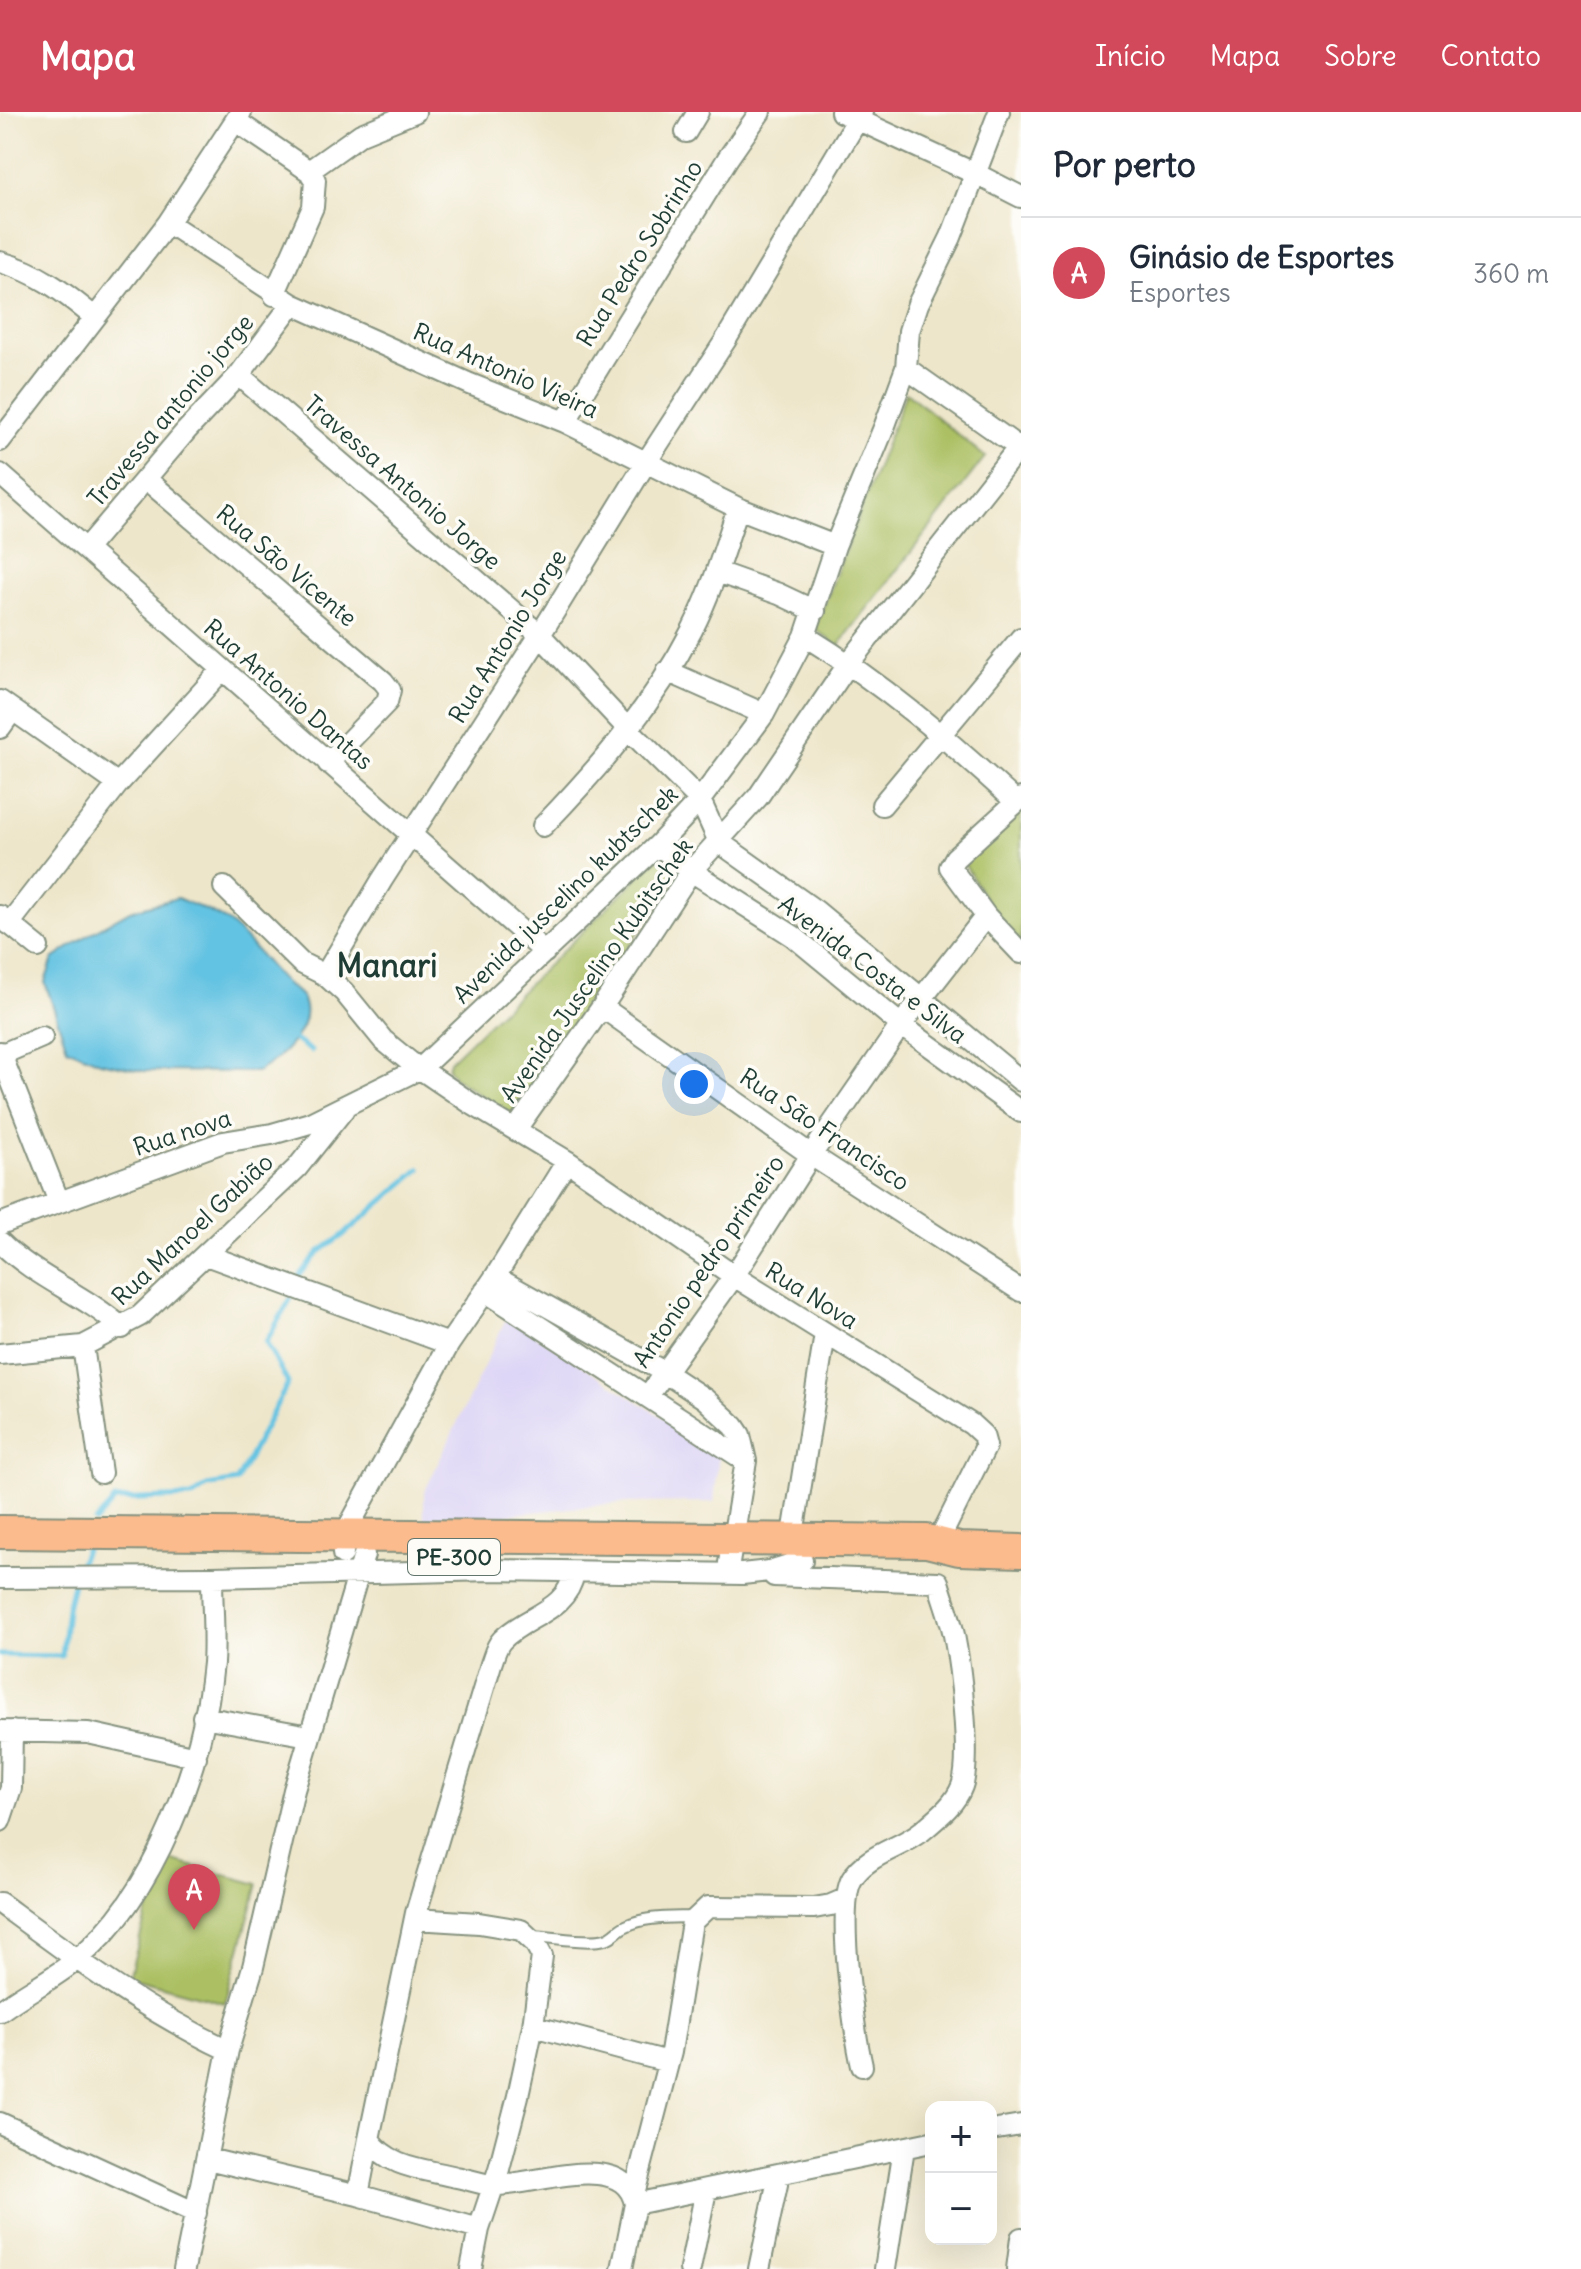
<!DOCTYPE html>
<html lang="pt">
<head>
<meta charset="utf-8">
<style>
	body { margin:0; font-family:Delius,sans-serif; background:#f2f2f3; color:#1f2937 }
	.controls { position:absolute; right:24px; bottom:24px; display:grid; overflow:hidden; border-radius:16px; box-shadow:0 8px 32px #0002 }
	.controls button { width:72px; height:72px; display:grid; place-items:center; padding:0; border:0; border-bottom:2px solid #e0e1e3; background:#fff; color:#1f2937; font:40px sans-serif }
	.you { position:absolute; left:694px; top:972px; width:28px; height:28px; margin:-20px; border:6px solid #fff; border-radius:50%; background:#1a73e8; box-shadow:0 0 0 12px #1a73e833 }
	.badge { display:grid; place-items:center; width:52px; height:52px; border-radius:50%; background:#d1495b; color:#fff; font-size:26px; font-weight:700 }
	.pin { position:absolute; translate:-50% -66px; filter:drop-shadow(0 2px 4px #0008) }
	.pin::after { content:''; position:absolute; top:42px; width:28px; height:24px; background:inherit; clip-path:polygon(0 0,100% 0,50% 100%) }
	.list { margin:0; padding:0; list-style:none }
	h2 { display:flex; justify-content:space-between; align-items:center; height:104px; margin:0; padding:0 32px; font-size:34px }
	h2 small { font-size:26px; font-weight:400; color:#747a83 }
	.list li { display:grid; grid-template-columns:52px 1fr auto; gap:24px; align-items:center; box-sizing:border-box; height:112px; padding:0 32px; border-top:2px solid #e0e1e3 }
	.list b { display:block; font-size:30px; white-space:nowrap }
	.list p { margin:0; font-size:26px; white-space:nowrap; color:#747a83 }
	.list em { font-size:26px; font-style:normal; color:#747a83 }
	.map { position:relative; flex:none; width:1021px; height:2157px; overflow:hidden }
	header { display:flex; align-items:center; gap:48px; box-sizing:border-box; height:112px; padding:0 40px; background:#d1495b; color:#fff }
	header strong { font-size:38px }
	nav { display:flex; gap:44px; margin-inline-start:auto; font-size:28px }
	main { display:flex }
	aside { flex:1; background:#fff }
	.map>svg:first-child { display:block }
	.built { fill:#ddd5f6 }
	.green { fill:#acc063; stroke:#667e4c; stroke-width:2 }
	.water { fill:#64c3e2; stroke:#42808b; stroke-width:2 }
	.lines { fill:none; stroke-linecap:round; stroke-linejoin:round }
	.stream { stroke:#64c3e2; stroke-width:5 }
	.service-casing { stroke:#86927f; stroke-width:14 }
	.minor-casing { stroke:#86927f; stroke-width:24 }
	.primary-casing { stroke:#86927f; stroke-width:36 }
	.service { stroke:#fff; stroke-width:10 }
	.minor { stroke:#fff; stroke-width:20 }
	.primary { stroke:#fbbb8d; stroke-width:32 }
	.labels { text-anchor:middle; dominant-baseline:central; stroke-width:7; stroke-linejoin:round; paint-order:stroke }
	.shield { fill:#fdfcf7; stroke:#62766e; stroke-width:2 }
	.shield-label { font-size:22px; font-weight:bold; fill:#1f3d34 }
	.street-label { font-size:24px; fill:#1f3d34; stroke:#fdfcf7 }
	.district-label { font-size:32px; font-weight:bold; fill:#1f3d34; stroke:#fdfcf7 }
</style>
</head>
<body>
<header>
<strong>Mapa</strong>
<nav><a>Início</a><a>Mapa</a><a>Sobre</a><a>Contato</a></nav>
</header>
<main>
<div class="map">
<svg width="1021" height="2157" viewBox="0 0 1021 2157">
	<rect width="100%" height="100%" fill="#fdfcf7"/>
	<filter id="ink" filterUnits="userSpaceOnUse"><feTurbulence type="fractalNoise" baseFrequency=".0125" numOctaves="2"/><feDisplacementMap in="SourceGraphic" scale="16" xChannelSelector="R" yChannelSelector="G"/><feConvolveMatrix kernelMatrix="1 2 1 2 8 2 1 2 1" color-interpolation-filters="sRGB"/></filter>
	<filter id="wash" filterUnits="userSpaceOnUse"><feTurbulence type="fractalNoise" baseFrequency=".006" numOctaves="4" result="noise"/><feDisplacementMap in="SourceGraphic" scale="32" xChannelSelector="R" yChannelSelector="G"/><feGaussianBlur stdDeviation="1.8" result="paint"/><feColorMatrix in="noise" values="0 0 0 0 0 0 0 0 0 0 0 0 0 0 0 0 0 1.4 0 .05"/><feComposite in="paint" operator="in"/></filter>
	<g filter="url(#wash)">
		<rect width="100%" height="100%" fill="#eee6ca"/>
		<path class="built" d="M507 1205 719 1342 714 1390 621 1391 424 1411V1381Z"/>
		<path class="green" d="M906 280 985 345 838 534 815 517Z
			M1021 698V837L989 793 963 750Z
			M657 747C666 750 674 755 676 765L518 996 511 1001 502 998 454 965 448 956 450 949Z
			M162 1746 258 1772 225 1891 129 1865Z"/>
		<path class="water" d="M177 786C193 793 214 800 228 810 249 827 265 851 284 870 289 875 299 880 302 886 317 915 278 948 257 960L143 959 100 950 67 936 45 870 53 847 91 821 130 799Z"/>
		<g class="lines">
			<path class="stream" d="M295 928 311 939
				M299 1164 319 1140 342 1124 420 1057
				M95 1410 115 1388 192 1385 207 1374 237 1369 288 1271 266 1230 291 1186
				M77 1458 88 1430
				M0 1543 62 1544 67 1496 73 1472"/>
		</g>
	</g>
	<g filter="url(#ink)">
		<g class="lines">
			<defs>
				<path id="service" d="M529 1824C550 1824 588 1832 605 1827 614 1825 618 1817 626 1814 646 1804 672 1806 695 1805"/>
				<path id="minor" d="M841 0 976 62 1021 85
					M862 0 725 229 645 352 540 523 382 768 325 863 344 880 383 928 410 950 472 992 567 1049 734 1164 971 1312 983 1323 986 1334 938 1430
					M236 9 309 59 315 68 313 95 274 183
					M686 20 698 0
					M309 59 361 22 415 0
					M168 111 292 192 470 272 565 310 738 396 835 434
					M0 150C38 160 64 180 94 205
					M906 256 1021 337
					M239 263 540 523 629 618 700 688 719 730
					M565 310 728 46 760 0
					M0 329 168 111 241 0
					M0 362 545 840
					M147 368 383 569 390 578 387 590 328 651
					M87 436 186 319 239 263 292 192
					M717 460 779 482 815 499
					M805 524C882 571 950 629 1016 690
					M667 559 764 602
					M0 589 118 672
					M0 616 13 598
					M1021 686 955 746 950 755 986 804 1021 841
					M882 693 1021 526
					M543 714C600 655 654 592 692 518 712 479 724 437 738 396
					M719 730 816 799 1021 969
					M658 733 691 759 793 824 901 913 1021 1000
					M224 775 301 851 325 863
					M0 804 38 835
					M9 812 118 672 222 558
					M602 895 811 1043 1021 1179
					M0 940 59 1090
					M0 943 42 925
					M516 1017 602 895 691 759 758 685 849 551 1019 335
					M0 1112 223 1030 272 1022 310 1011 421 956 658 733 700 688 764 602 805 524 835 434 885 313 906 256 909 219 918 192 951 125 999 0
					M0 1130C36 1166 84 1182 122 1216
					M206 1143 449 1232
					M495 1165 664 1260 705 1287 734 1314 740 1323 746 1349 729 1451
					M485 1179 746 1349
					M83 1234 101 1361
					M0 1242 83 1234 140 1204 297 1056 344 997
					M648 1284 734 1164 811 1043 901 913 986 804
					M792 1429 825 1222
					M343 1442V1425L449 1232 495 1165 567 1049
					M574 1461C567 1500 526 1503 502 1528 496 1534 494 1544 491 1552L416 1801 369 2027C388 2056 425 2057 456 2065 468 2067 480 2072 492 2073 529 2076 624 2035 635 2092L622 2157
					M774 1464 938 1470C943 1487 950 1505 954 1523 960 1553 972 1647 962 1674 955 1693 936 1707 922 1719 900 1737 867 1742 852 1767 836 1794 854 1920 862 1954
					M0 1466 212 1465 492 1458 742 1462 769 1459 802 1449
					M203 1605 309 1624
					M0 1619 88 1621 196 1645
					M0 1709 11 1676 12 1619
					M0 1791C76 1847 143 1898 228 1938
					M415 1807 479 1811 521 1818 535 1831 542 1844 533 1914 518 1984 499 2057 479 2117 471 2157
					M0 1899C24 1881 53 1867 76 1848 156 1784 204 1650 213 1551 215 1523 212 1493 212 1465
					M533 1914 668 1950
					M0 2011 196 2101
					M991 2018 1021 2013
					M208 2047 358 2083 479 2117
					M634 2082 671 1940 692 1810 708 1795 814 1796 831 1793 845 1787
					M358 2083 369 2027
					M635 2092 931 2030
					M184 2157 228 1938 253 1855 294 1678 364 1443
					M690 2157 706 2078
					M759 2157 779 2063
					M885 2157 904 2036
					M1017 2157 1021 2126"/>
				<path id="primary" d="M0 1420 927 1429 959 1437 1021 1439"/>
			</defs>
			<use href="#service" class="service-casing"/>
			<use href="#minor" class="minor-casing"/>
			<use href="#primary" class="primary-casing"/>
			<use href="#service" class="service"/>
			<use href="#minor" class="minor"/>
			<use href="#primary" class="primary"/>
		</g>
	</g>
	<g class="labels">
		<rect class="shield" x="408" y="1427" width="92" height="36" rx="6"/>
		<g class="shield-label">
			<text x="454" y="1445">PE-300</text>
		</g>
		<g class="street-label">
			<text transform="translate(639 141) rotate(-58)">Rua Pedro Sobrinho</text>
			<text transform="translate(506 258) rotate(24)">Rua Antonio Vieira</text>
			<text transform="translate(170 298) rotate(-50)">Travessa antonio jorge</text>
			<text transform="translate(403 370) rotate(41)">Travessa Antonio Jorge</text>
			<text transform="translate(287 453) rotate(40)">Rua São Vicente</text>
			<text transform="translate(507 524) rotate(-58)">Rua Antonio Jorge</text>
			<text transform="translate(289 582) rotate(41)">Rua Antonio Dantas</text>
			<text transform="translate(565 782) rotate(-44)">Avenida juscelino kubtschek</text>
			<text transform="translate(873 857) rotate(37)">Avenida Costa e Silva</text>
			<text transform="translate(596 858) rotate(-55)">Avenida Juscelino Kubitschek</text>
			<text transform="translate(825 1017) rotate(34)">Rua São Francisco</text>
			<text transform="translate(182 1020) rotate(-18)">Rua nova</text>
			<text transform="translate(192 1117) rotate(-43)">Rua Manoel Gabião</text>
			<text transform="translate(708 1149) rotate(-56)">Antonio pedro primeiro</text>
			<text transform="translate(812 1183) rotate(32)">Rua Nova</text>
		</g>
		<g class="district-label">
			<text x="387" y="853">Manari</text>
		</g>
	</g>
</svg>
<div class="controls">
<button>+</button>
<button>−</button>
</div>
<div class="you"></div>
<div class="pin badge" style="left:194px;top:1818px">A</div>
</div>
<aside>
<h2>Por perto<small></small></h2>
<ul class="list">
<li><span class="badge">A</span><div><b>Ginásio de Esportes</b><p>Esportes</p></div><em>360 m</em></li>
</ul>
</aside>
</main>
</body>
</html>
